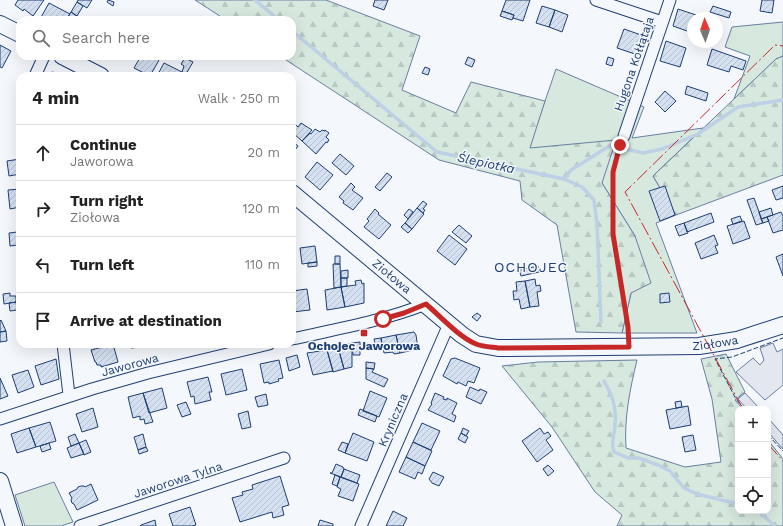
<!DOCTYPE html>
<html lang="en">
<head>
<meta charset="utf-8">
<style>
	body { margin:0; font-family:"Work Sans",sans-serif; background:#f6f6f6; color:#222 }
	.controls { position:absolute; right:12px; bottom:12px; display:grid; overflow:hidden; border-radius:8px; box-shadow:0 4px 16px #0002 }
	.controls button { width:36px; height:36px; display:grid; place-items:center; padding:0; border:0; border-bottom:1px solid #e0e0e0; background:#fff; color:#222; font:20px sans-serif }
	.compass { position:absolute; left:687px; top:12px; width:36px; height:36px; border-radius:50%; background:#fff; box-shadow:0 4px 16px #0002; rotate:358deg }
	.stop { position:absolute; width:12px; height:12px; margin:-9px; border:3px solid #c62828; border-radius:50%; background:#fff }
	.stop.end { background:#c62828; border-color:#fff; box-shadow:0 1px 4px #0008 }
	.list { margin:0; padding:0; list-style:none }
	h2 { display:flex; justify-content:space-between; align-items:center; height:52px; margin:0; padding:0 16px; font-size:17px }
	h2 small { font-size:13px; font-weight:400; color:#767676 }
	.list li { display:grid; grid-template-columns:26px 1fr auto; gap:12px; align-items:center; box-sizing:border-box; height:56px; padding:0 16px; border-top:1px solid #e0e0e0 }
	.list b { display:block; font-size:15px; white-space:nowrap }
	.list p { margin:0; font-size:13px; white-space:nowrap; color:#767676 }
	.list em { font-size:13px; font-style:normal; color:#767676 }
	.icon { flex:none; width:22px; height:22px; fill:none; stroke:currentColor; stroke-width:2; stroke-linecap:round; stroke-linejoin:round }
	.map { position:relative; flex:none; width:783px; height:526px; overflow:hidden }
	.search { position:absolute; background:#fff; box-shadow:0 4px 16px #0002; left:16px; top:16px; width:280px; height:44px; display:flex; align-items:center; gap:10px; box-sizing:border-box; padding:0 14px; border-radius:12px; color:#767676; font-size:15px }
	.panel { position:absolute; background:#fff; box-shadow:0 4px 16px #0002; left:16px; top:72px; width:280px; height:276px; border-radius:12px }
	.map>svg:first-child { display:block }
	.grass { fill:#d7e8df; stroke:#687fa3 }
	.forest { fill:url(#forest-firs); stroke:#687fa3 }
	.parking { fill:#e3e8f0; stroke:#687fa3 }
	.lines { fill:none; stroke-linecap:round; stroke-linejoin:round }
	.stream { stroke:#bed0e5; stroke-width:3.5 }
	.building { fill:url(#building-hatch); stroke:#1d3f73 }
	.street-casing { stroke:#1d3f73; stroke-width:13 }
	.secondary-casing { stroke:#1d3f73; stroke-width:18 }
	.path { stroke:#5e769c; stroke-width:2; stroke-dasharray:3 2; stroke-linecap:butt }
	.street { stroke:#f4f7fb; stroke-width:11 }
	.secondary { stroke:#f4f7fb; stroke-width:16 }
	.fence { stroke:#1d3f73; stroke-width:1; stroke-dasharray:5 2; stroke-linecap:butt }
	.power { stroke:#c62828; stroke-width:1; stroke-dasharray:14 3 2 3; stroke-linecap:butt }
	.route { stroke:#c62828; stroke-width:5 }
	.poi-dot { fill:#c62828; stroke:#f4f7fb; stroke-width:1.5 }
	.labels { text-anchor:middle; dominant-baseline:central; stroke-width:3; stroke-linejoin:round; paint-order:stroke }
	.street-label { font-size:12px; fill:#1d3f73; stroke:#f4f7fb }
	.poi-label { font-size:12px; font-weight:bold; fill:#1d3f73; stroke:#f4f7fb }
	.water-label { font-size:13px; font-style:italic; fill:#1d3f73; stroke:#f4f7fb }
	.quarter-label { font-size:14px; letter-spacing:1px; fill:#1d3f73; stroke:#f4f7fb }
</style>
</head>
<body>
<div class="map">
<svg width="783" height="526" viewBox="0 0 783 526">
	<defs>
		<pattern id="forest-firs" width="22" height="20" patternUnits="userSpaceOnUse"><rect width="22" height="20" fill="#d7e8df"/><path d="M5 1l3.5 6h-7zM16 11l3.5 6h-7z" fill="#b8c8c3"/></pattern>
		<pattern id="building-hatch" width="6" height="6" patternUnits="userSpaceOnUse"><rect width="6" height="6" fill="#d5e0f0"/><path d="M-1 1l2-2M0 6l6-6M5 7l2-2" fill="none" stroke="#b6c1d1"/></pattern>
	</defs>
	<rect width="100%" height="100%" fill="#f4f7fb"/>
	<path class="grass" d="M783 22V56L776 59 734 99 750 56 725 47 732 27Z
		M556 69 644 107 632 138 703 128 653 176 676 215 656 223 697 333H622L631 293 635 236 602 183 529 148Z
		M54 482 73 522 61 526H25L15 495Z"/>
	<path class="forest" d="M195 0H326L420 36 402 90 456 113 471 82 545 101 530 148 616 140 602 183 635 236 651 283 631 293 622 333 576 332 557 225 522 200 520 181 439 160 280 56H292V20H226Z
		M783 56V175L676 215 653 176 776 59Z
		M726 354 745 392 735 400 743 409H738V511H768V440L783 459V526H617L622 515 595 492 552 427 502 366 538 362 637 360C630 389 624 418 626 448L685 467 721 462 712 399 701 359Z"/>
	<path class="parking" d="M773 343 777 352 783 349V385L765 400 736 372 753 358 760 365 764 360 760 348Z
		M745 393 760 409H747L738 399Z
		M768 418 783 435V449L768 432Z"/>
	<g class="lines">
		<path class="stream" d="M255 0 279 20
			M292 31 437 152 564 179 582 187 594 200 597 224 601 322
			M564 179 571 170 611 145 643 153 662 149 698 134 738 107 783 100
			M604 381C612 395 617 408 615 424 615 434 610 443 614 452L628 458H639L658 465 670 471 684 488 697 494 738 504
			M758 511 775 526"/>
	</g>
	<path class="building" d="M18 0H44L33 16 24 9 23 11 15 5Z
		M78 0H92L87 8 77 2Z
		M108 0 114 2 113 6 107 2Z
		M375 0H388L384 10 373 6Z
		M506 0H530L523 21 513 18 514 15 502 11Z
		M762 0H774L772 13 760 11Z
		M77 2 83 6 77 16 71 12Z
		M49 3 70 14 66 20 40 19Z
		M542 6 555 10 549 27 536 23Z
		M713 6 731 12 729 18 710 12Z
		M678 9 696 15 695 18H693V24L690 32 673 26Z
		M555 10 568 15 562 32 549 27Z
		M502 11 514 15 512 20 500 16Z
		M71 12 77 16 85 20H66Z
		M624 29 644 36 638 55 617 48Z
		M666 41 686 48 680 67 660 61Z
		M0 45 11 51 2 68 0 67Z
		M712 49 746 61 743 70 731 66 729 72 707 65Z
		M141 56H152L159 60 150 76 134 68Z
		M468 57 475 60 472 67 465 64Z
		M608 57 614 59 612 66 606 64Z
		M185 58 193 62 186 74 182 72 184 66 181 64Z
		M164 63 186 74 185 76H157Z
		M425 67 430 69 428 75 422 73Z
		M53 72 60 76H47L49 73Z
		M687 86 708 93 706 101 685 94Z
		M665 91 676 101 665 112 655 102Z
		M301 123 312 130 302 141 293 133 294 131 292 130 296 125 298 127Z
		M315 129 320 132 322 130 325 131V130L329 133 326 137 329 140 327 143 326 142 316 154 302 141 310 133 311 134Z
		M292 141 298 146 292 154Z
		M340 154 354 166 346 175 332 163Z
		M20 159V174L9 176 7 161Z
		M317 162 333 175 320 190 305 177Z
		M387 173 392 177 380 191 375 187Z
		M351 183 355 187 352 190 363 198 353 210 343 203 344 201 339 197Z
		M665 186 675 215 660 221 649 191Z
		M783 186V198L776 200 772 190Z
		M20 189V207L10 209 8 190Z
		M754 198 763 223 756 225 747 200Z
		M423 201 427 204 423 209 425 210 423 213 417 208Z
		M417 208 424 214 412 229 405 223Z
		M771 208 773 215 761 219 759 212Z
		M375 209 379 213 378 214 391 225 379 239 364 227 369 221 367 219Z
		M409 209 413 212 408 219 404 215Z
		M781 212 783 216V230L773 233 767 217Z
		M711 213 714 222 687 232 684 223Z
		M740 216 742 221 733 224 731 219Z
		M767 217 769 221 763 223 761 219Z
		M744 221 750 238 733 244 727 226Z
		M405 223 412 229 408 233 401 227Z
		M684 223 688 233 679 236 675 226Z
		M459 225 472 236 466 243 452 232Z
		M17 229H20V246L18 247V245L10 246 9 233 17 232Z
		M449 235 467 249 455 265 437 251Z
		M714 235 718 245 715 246 718 253 701 259 695 243Z
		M315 246 317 262 302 264 300 248Z
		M783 254V276L776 257Z
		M335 256H340V264H335Z
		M317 262V266L308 267V263Z
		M333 264H340L341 287 334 288Z
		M538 266 539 272 521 276 519 270Z
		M348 270V278H341V271Z
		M341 278H347V286L341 287Z
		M535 279 536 286 540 285 541 291 537 292 539 306 530 307 525 281Z
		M361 280 362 284 364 283V303L345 307 341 287 356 285 355 281Z
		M525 281 530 307 521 309 519 299 514 300 513 291H517L516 282Z
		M341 287 345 307 327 310 325 290Z
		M307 289 310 310 292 312V291Z
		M10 293V296H16V302L4 304 3 294Z
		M669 293 670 302 660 303V294Z
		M16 302 17 310 10 311 9 303Z
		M477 313 481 316 477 321 472 317Z
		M1 320 6 331 0 332V321Z
		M6 331 7 341 0 342V332Z
		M414 332 416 335 418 349 400 353 396 335Z
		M396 335 400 353 394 354 393 352 384 353 381 338Z
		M381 338 382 347 376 348 374 339Z
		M360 342V355H353L352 343Z
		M352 343V367L344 369 338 347Z
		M106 344H113L118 362 101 367V365H97L96 362H95L91 350 107 346Z
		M131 344H150L151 346 131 348Z
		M338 347 344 369 333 372 327 350Z
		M327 350 333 371 313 375 307 353Z
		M297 355 300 367 289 371 286 358Z
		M455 358 480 368 474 383 468 381 466 386 458 382 457 384 443 376 451 359Z
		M56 359 59 379 41 385 35 366Z
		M279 360 283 378 278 379 279 381 269 384V382L264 383 260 364Z
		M366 362 375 363 374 369 366 368Z
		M366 368 374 369 372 372 388 379 384 387 366 379Z
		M242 369 247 390 226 395 221 374Z
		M28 370 34 387 18 393 12 375Z
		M208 377 212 392H209L211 400 195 404 194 396 191 397 187 382Z
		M0 378 8 396 0 399Z
		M470 387 479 391 480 389 487 392 481 404 466 397Z
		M162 388 167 408 149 413 143 393Z
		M370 391 387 398 379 417 363 411Z
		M143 393 153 422 145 424 144 419 140 420V416L133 418 128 397Z
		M435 393 444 397 443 399 447 400V398L457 403 452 414 456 416 454 422 428 410 432 404 431 403Z
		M266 394 268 405 258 407 255 397Z
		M681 401 682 407 676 408 675 402Z
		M186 402 191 414 182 417 177 405Z
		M688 406 691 425 670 429 666 410Z
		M93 408 98 427 82 432 76 414Z
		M360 409 377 416 375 422 358 415Z
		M248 411 251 427 242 429 238 414Z
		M50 422 56 441 36 447 29 428Z
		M422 423 440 431 431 450 413 442Z
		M29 428 36 447 17 453 11 434Z
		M463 428 469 431 466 436 461 433Z
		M540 428 544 434 548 432 551 436 546 440 553 450 537 462 522 441Z
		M353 433 374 442 367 461 345 453Z
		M461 433 468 437 465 443 458 439Z
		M75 434 79 443 71 446 68 437Z
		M143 434 146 447 138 450 134 437Z
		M693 435 696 450 685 452 682 437Z
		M86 440 91 452 84 455 79 443Z
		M342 442 348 444 345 453 338 450Z
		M413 442 432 451 425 466 406 457Z
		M49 443 51 449 42 452 40 446Z
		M79 443 84 454 71 458 67 448Z
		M146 447 148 451 139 454 138 450Z
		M406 457 425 466 422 474 418 472 415 479 399 472Z
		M336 464 343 467 344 469 341 477 330 473H332Z
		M548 465 554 471 548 476 543 469Z
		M344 469 360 475 357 483 341 477Z
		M433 472 444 477 439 486 432 483 429 479Z
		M335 475 340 477 337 486 332 484Z
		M280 476 289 505 282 507 284 515 273 518 272 512 240 522 232 498 243 495 242 492 253 489 252 485Z
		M340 477 359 484 353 501 338 496 341 489 337 487Z
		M91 484 98 500 77 510 74 504 72 503 71 500 72 498 69 493 77 489 78 487 81 486H84L85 487Z
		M190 507 196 525 192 526H173L169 514Z
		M393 511 407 518 403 526H386Z
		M155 520 156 526H140L141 525Z
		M320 520 333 524V526H318Z"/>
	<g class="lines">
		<defs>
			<path id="street" d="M596 0 662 22
				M35 76 44 56
				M624 136 670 0
				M292 339C337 329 383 321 426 304
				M63 344 69 395
				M0 419 92 389 148 373 269 344
				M80 526 284 458
				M361 526 449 324"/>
			<g id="secondary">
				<path d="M0 24 20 34"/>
				<path d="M62 56 101 76"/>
				<path id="s1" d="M292 193 462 335 476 344 498 348 699 346 737 340 783 325"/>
				<path d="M0 481 14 526"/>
			</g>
		</defs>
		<use href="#street" class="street-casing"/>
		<use href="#secondary" class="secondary-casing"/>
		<path class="path" d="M620 146 613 172V234L628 332"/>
		<use href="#street" class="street"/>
		<use href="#secondary" class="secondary"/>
		<path class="fence" d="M744 409 736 399 715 359 732 357 783 338
			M768 435 783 451"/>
		<path class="power" d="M743 409 625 192 775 45 783 46
			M768 444 783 461"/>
	</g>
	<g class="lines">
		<path class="route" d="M383 319 404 313 426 304C440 316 459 337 476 344 483 347 491 347 498 348L629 347 628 327 613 234V172L620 145"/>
	</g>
	<rect class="poi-dot" x="360" y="329" width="8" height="8" rx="2"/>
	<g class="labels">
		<g class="street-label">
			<text transform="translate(634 64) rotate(-71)">Hugona Kołłątaja</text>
			<text stroke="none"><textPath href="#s1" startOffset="130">Ziołowa</textPath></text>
			<text stroke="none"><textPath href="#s1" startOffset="478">Ziołowa</textPath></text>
			<text transform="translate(130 365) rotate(-15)">Jaworowa</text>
			<text transform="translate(393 420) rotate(-67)">Kryniczna</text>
			<text transform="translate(178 480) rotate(-18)">Jaworowa Tylna</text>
		</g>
		<g class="poi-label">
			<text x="364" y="346">Ochojec Jaworowa</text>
		</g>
		<g class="water-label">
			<text transform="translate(486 163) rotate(12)">Ślepiotka</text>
		</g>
		<g class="quarter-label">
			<text x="531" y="267">OCHOJEC</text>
		</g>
	</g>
</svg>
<div class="controls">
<button>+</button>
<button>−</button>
<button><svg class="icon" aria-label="locate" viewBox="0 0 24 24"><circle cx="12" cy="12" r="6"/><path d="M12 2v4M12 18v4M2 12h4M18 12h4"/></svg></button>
</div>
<svg class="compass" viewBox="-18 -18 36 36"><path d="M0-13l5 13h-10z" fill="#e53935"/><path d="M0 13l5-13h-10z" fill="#767676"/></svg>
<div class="stop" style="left:383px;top:319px"></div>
<div class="stop end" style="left:620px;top:145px"></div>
<div class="search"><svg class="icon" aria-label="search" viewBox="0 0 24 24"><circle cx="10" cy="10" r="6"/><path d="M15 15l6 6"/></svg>Search here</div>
<section class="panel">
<h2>4 min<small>Walk · 250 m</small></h2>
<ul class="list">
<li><svg class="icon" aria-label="ahead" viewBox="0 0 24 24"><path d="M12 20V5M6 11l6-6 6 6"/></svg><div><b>Continue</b><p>Jaworowa</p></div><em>20 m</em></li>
<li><svg class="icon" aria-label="right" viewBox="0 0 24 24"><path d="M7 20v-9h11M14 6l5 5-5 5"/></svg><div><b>Turn right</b><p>Ziołowa</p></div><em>120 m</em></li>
<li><svg class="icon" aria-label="left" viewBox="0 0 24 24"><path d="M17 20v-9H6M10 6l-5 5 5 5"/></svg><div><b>Turn left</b></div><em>110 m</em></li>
<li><svg class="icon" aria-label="arrive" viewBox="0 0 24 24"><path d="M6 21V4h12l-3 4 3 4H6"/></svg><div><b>Arrive at destination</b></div></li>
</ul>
</section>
</div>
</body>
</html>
